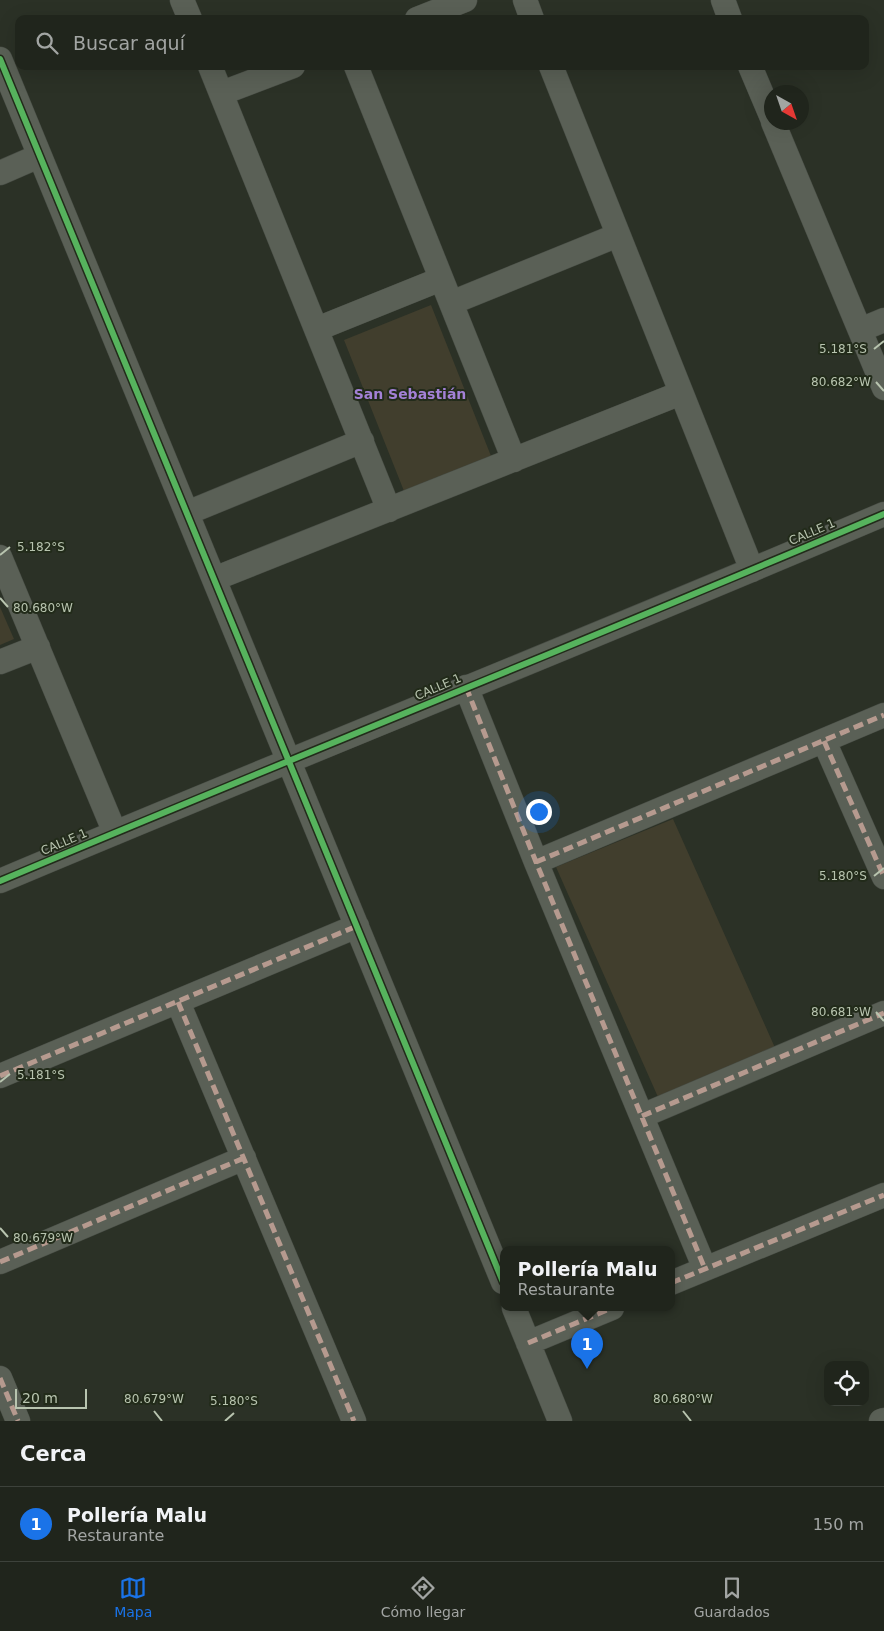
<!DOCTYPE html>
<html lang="es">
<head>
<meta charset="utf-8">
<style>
	body { margin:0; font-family:"DejaVu Sans",sans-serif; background:#282d25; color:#f1f3f6 }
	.controls { position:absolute; right:15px; bottom:15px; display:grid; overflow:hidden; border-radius:10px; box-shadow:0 5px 20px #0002 }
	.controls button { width:45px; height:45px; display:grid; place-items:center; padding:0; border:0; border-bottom:1px solid #3d423b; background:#20251c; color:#f1f3f6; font:25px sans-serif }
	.compass { position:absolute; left:764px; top:85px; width:45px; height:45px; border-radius:50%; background:#20251c; box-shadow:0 5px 20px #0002; rotate:140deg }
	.scale { position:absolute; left:15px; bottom:12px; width:72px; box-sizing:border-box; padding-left:5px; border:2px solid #b8c4af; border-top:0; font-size:14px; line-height:18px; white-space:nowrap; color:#b8c4af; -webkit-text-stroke:4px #222b1a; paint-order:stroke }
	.you { position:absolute; left:538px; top:811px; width:18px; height:18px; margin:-12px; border:4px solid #fff; border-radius:50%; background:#1a73e8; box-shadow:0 0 0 8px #1a73e833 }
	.badge { display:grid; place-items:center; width:32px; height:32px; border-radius:50%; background:#1a73e8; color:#fff; font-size:16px; font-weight:700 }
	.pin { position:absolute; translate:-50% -41px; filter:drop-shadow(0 1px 2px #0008) }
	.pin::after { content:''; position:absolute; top:26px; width:18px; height:15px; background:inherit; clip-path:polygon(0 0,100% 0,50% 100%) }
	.popup { position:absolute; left:500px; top:1246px; width:175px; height:65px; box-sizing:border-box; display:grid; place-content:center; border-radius:10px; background:#20251c; filter:drop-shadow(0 1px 4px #0005); font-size:16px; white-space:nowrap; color:#a2a5a3 }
	.popup b { font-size:19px; color:#f1f3f6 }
	.popup::after { content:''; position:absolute; left:50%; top:100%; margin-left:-10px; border:10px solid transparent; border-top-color:#20251c }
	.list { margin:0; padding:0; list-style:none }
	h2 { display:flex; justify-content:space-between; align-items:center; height:65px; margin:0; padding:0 20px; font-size:21px }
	h2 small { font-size:16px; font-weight:400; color:#a2a5a3 }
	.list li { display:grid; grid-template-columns:32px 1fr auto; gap:15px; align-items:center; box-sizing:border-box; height:75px; padding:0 20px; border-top:1px solid #3d423b }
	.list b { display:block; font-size:19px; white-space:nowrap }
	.list p { margin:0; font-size:16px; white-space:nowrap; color:#a2a5a3 }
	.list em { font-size:16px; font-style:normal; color:#a2a5a3 }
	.icon { flex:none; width:28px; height:28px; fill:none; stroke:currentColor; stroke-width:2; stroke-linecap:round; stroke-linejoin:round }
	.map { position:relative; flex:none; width:884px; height:1421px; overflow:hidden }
	.search { position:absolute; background:#20251c; box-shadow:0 5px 20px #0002; left:15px; right:15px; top:15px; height:55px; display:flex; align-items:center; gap:12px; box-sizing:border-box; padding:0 18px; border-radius:10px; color:#a2a5a3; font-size:19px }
	.sheet { height:140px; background:#20251c }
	nav { display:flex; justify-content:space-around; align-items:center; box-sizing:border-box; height:70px; border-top:1px solid #3d423b; background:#20251c; font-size:14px; color:#a2a5a3 }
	nav a { display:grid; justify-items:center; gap:2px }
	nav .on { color:#1a73e8 }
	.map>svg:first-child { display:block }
	.green { fill:#413e2d }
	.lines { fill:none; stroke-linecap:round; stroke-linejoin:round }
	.minor-casing { stroke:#474c44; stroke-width:25 }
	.minor { stroke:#5a6056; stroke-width:24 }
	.quiet { stroke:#b69a8f; stroke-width:5; stroke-dasharray:10 5; stroke-linecap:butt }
	.cycleway-casing { stroke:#222b1a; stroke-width:9 }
	.cycleway { stroke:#56b35d; stroke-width:6 }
	.ticks { fill:none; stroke:#b8c4af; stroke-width:2 }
	.labels { text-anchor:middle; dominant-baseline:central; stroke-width:4; stroke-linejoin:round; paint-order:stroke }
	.street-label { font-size:12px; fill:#b8c4af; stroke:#222b1a }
	.neighbourhood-label { font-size:14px; font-weight:bold; fill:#a381d6; stroke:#222b1a }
	.ticks-label { font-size:12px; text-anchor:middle; fill:#b8c4af; stroke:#222b1a; stroke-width:4; stroke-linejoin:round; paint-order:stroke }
</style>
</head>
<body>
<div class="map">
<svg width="884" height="1421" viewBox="0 0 884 1421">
	<rect width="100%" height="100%" fill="#2b3126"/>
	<path class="green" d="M431 305 491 456 404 491 344 340Z
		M0 607 14 639 0 645Z
		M673 819 776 1050 658 1097 556 867Z"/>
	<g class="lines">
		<defs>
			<path id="minor" d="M182 0 190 19
				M525 0 532 19
				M723 0 730 19
				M417 19 465 0
				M0 59 503 1282
				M210 66 389 510
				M356 66 514 460
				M551 66 752 570
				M750 66 772 118
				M222 93 293 66
				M773 122 884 388
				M0 173 39 156
				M451 303 618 235
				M317 329 441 279
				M860 330 884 320
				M187 513 362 441
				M0 557 115 833
				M214 579 681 393
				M0 662 38 647
				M466 687 536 862 705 1269
				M824 741 884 877
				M536 862 884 715
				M0 881C294 757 591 639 884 514
				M178 1002 354 1421
				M0 1076 357 926
				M642 1116 884 1013
				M0 1262 244 1158
				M671 1283 884 1195
				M514 1308 560 1421
				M528 1343 612 1308
				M0 1378 18 1421
				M881 1421 884 1420"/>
		</defs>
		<use href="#minor" class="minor-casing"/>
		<use href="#minor" class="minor"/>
		<path class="quiet" d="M466 687 536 862 705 1269
			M824 741 884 877
			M536 862 884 715
			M178 1002 354 1421
			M0 1076 357 926
			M642 1116 884 1013
			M0 1262 244 1158
			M671 1283 884 1195
			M528 1343 612 1308
			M0 1378 18 1421"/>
		<defs>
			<path id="cycleway" d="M0 59 503 1282
				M0 881C294 757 591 639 884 514"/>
		</defs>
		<use href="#cycleway" class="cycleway-casing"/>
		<use href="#cycleway" class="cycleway"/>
	</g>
	<path class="ticks" d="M874 349 884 341M876 382 884 391M0 555 10 547M0 598 8 607M874 876 884 868M876 1012 884 1021M0 1082 10 1074M0 1228 8 1237M154 1411 162 1421M683 1411 691 1421M225 1421 234 1413"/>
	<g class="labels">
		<g class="street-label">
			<text transform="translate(812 532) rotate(-23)">CALLE 1</text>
			<text transform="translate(438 687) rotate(-23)">CALLE 1</text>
			<text transform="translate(64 842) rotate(-23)">CALLE 1</text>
		</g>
		<g class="neighbourhood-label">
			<text x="410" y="394">San Sebastián</text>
		</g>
	</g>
	<g class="ticks-label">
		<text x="843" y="353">5.181°S</text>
		<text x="841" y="386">80.682°W</text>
		<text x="41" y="551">5.182°S</text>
		<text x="43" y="612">80.680°W</text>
		<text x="843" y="880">5.180°S</text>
		<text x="841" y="1016">80.681°W</text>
		<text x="41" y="1079">5.181°S</text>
		<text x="43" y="1242">80.679°W</text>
		<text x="154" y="1403">80.679°W</text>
		<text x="683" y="1403">80.680°W</text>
		<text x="234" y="1405">5.180°S</text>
	</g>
</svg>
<div class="controls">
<button><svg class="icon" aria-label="locate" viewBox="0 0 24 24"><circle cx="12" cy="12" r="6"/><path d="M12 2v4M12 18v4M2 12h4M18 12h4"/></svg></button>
</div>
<svg class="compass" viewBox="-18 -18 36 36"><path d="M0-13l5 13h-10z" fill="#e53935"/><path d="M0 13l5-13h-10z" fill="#a2a5a3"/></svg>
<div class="scale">20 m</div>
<div class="you"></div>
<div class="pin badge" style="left:587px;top:1369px">1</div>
<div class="popup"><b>Pollería Malu</b>Restaurante</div>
<div class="search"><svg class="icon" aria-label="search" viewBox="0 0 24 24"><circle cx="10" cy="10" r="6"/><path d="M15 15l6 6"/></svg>Buscar aquí</div>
</div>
<section class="sheet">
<h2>Cerca<small></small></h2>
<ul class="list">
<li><span class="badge">1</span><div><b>Pollería Malu</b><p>Restaurante</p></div><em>150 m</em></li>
</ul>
</section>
<nav>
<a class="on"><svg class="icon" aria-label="map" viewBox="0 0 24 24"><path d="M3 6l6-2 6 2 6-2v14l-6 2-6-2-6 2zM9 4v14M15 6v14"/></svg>Mapa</a>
<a><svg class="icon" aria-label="directions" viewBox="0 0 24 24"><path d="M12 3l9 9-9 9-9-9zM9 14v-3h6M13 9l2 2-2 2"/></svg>Cómo llegar</a>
<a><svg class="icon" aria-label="saved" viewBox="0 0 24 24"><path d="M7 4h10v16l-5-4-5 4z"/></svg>Guardados</a>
</nav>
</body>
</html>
